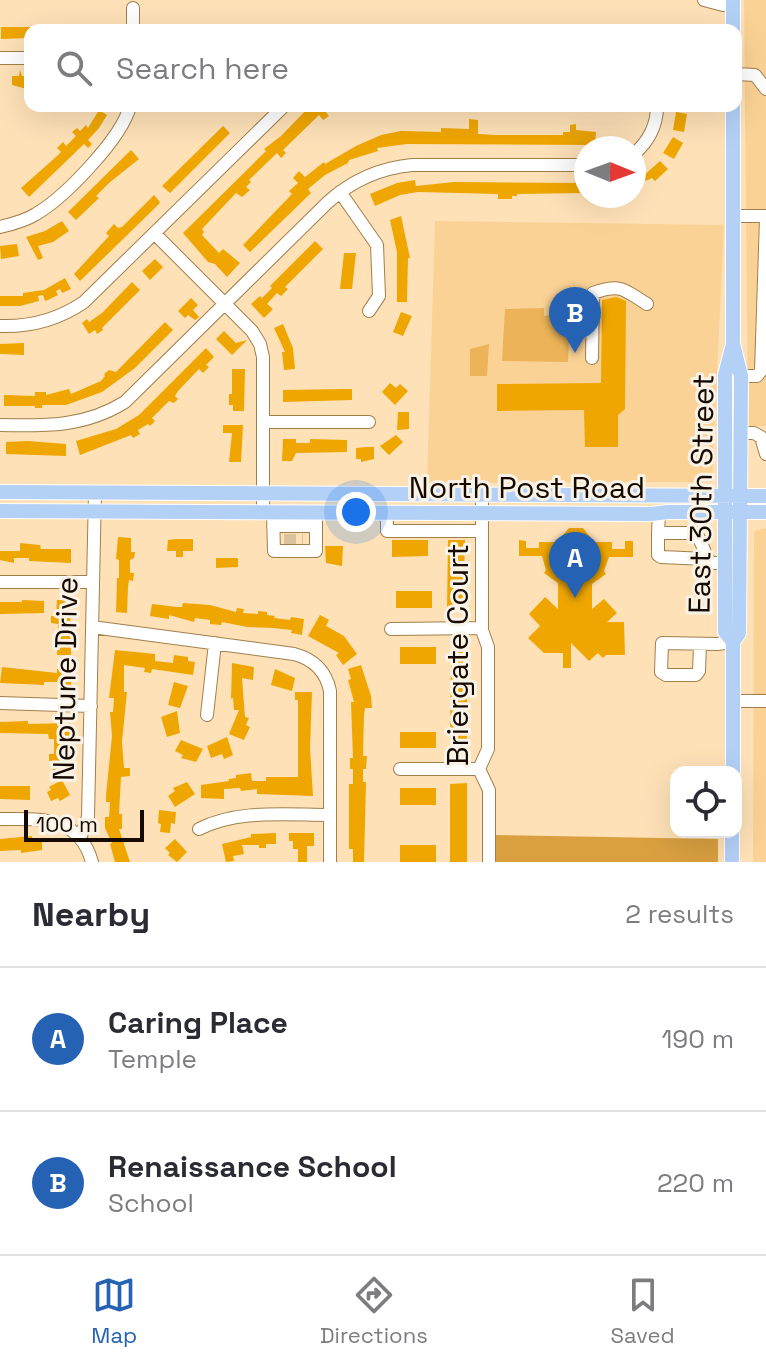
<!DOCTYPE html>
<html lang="en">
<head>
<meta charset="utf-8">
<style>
	body { margin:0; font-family:"Space Grotesk",sans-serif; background:#f7f7f7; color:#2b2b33 }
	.controls { position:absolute; right:24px; bottom:24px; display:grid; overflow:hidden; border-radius:16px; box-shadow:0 8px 32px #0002 }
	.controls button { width:72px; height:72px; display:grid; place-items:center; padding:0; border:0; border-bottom:2px solid #e1e1e2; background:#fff; color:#2b2b33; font:40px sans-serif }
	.compass { position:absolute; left:574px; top:136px; width:72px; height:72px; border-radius:50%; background:#fff; box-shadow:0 8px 32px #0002; rotate:91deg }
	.scale { position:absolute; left:24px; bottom:20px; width:120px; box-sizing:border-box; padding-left:8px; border:4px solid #150900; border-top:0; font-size:22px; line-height:28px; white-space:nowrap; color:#150900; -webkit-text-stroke:6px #f9f2e7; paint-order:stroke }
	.you { position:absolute; left:356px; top:512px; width:28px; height:28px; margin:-20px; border:6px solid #fff; border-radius:50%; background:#1a73e8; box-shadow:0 0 0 12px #1a73e833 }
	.badge { display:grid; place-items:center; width:52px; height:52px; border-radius:50%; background:#2562b4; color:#fff; font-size:26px; font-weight:700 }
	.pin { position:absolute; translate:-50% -66px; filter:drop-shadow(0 2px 4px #0008) }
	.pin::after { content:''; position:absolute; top:42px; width:28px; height:24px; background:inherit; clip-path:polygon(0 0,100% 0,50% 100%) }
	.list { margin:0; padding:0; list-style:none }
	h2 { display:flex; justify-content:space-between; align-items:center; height:104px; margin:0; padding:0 32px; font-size:34px }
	h2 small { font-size:26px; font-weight:400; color:#7c7c81 }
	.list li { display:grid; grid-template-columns:52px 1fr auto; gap:24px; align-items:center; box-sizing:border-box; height:144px; padding:0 32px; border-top:2px solid #e1e1e2 }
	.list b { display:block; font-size:30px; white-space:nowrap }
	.list p { margin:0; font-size:26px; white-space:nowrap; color:#7c7c81 }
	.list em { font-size:26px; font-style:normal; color:#7c7c81 }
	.icon { flex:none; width:44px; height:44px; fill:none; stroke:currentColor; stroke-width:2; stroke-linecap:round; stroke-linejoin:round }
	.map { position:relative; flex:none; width:766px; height:862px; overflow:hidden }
	.search { position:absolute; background:#fff; box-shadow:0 8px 32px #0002; left:24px; right:24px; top:24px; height:88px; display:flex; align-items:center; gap:20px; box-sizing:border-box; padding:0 28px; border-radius:16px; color:#7c7c81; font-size:30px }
	.sheet { height:392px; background:#fff }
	nav { display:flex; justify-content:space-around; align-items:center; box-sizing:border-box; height:112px; border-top:2px solid #e1e1e2; background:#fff; font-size:22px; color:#7c7c81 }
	nav a { display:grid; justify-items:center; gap:4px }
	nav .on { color:#2562b4 }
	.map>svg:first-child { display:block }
	.built { fill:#fbd295 }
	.green { fill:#ecb358 }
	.forest { fill:#daa040 }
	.building { fill:#efa601 }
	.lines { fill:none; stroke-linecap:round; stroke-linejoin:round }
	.minor-tunnel { stroke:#dbc19c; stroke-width:12; stroke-dasharray:12 6; stroke-linecap:butt }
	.minor-casing { stroke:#a17f4c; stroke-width:14 }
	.major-casing { stroke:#fff; stroke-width:16 }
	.minor { stroke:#fff; stroke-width:12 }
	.major { stroke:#b3d0f7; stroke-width:14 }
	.labels { text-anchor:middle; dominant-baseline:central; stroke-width:6; stroke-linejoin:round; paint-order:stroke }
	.street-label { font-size:30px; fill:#150900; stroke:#f9f2e7 }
</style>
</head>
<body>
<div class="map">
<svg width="766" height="862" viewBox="0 0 766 862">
	<rect width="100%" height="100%" fill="#fee1b7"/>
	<path class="built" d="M744 0H766V426H748Z
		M435 221 724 225 712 482 427 483Z
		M766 528V862H753L754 531Z"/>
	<path class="green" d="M544 308V316L570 312 568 362 502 361 505 309Z
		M489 344 487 376H470V349Z"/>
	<path class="forest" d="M496 835 718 839V862H496Z"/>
	<path class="building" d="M1 27H30V38L1 39Z
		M20 70 22 76H30L27 89 12 85V76H19Z
		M310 106H332L325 111 329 116 323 120 319 115 283 150 286 153 281 158 277 153 249 180 251 182 246 187 250 190 242 197 236 193 202 229 204 232 202 235 219 253 223 249 240 263 227 277 215 264 208 262 183 233 266 151 264 149 281 136Z
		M99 110 107 115 99 128 88 140 92 144 88 148 84 144 29 197 21 188 57 156 61 152 57 148 63 142 66 146 76 136 72 132 77 128 80 131 86 125 88 128Z
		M676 112 687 114 684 132 673 130Z
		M469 119 478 120V134L497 135H563V132H570V125L576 124V130L596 132 595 145 407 144 377 148 378 151 349 160 348 163 325 175 308 189 311 193 250 252 243 245 292 194 289 191 298 183 293 178 299 171 305 177 324 162 325 164 356 146 381 135 401 131 441 132V128L469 129Z
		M223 126 230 133 170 193 162 186Z
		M673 137 683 143 674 159 663 153Z
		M131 150 139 159 109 183 96 196 99 198 76 220 68 212Z
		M660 161 668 169 655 181 652 178 634 186V176L639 174 641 178Z
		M415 180 416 186 454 182 586 183V193L517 194V196H512V199H498V194L418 192 400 195 375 206 370 194 397 183Z
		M154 195 160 202 159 204 80 281 74 274 109 236 106 233 114 224 118 228 122 227Z
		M401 216 410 258H408L407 302H397V252L390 220Z
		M62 221 69 231 53 242 38 246 43 258 38 260 26 237 45 231Z
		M315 241 323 249 285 287 288 289 281 296 277 293 267 304 273 309 264 318 251 304 260 296 262 298 272 288 270 286Z
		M17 244 19 256 1 259 0 246Z
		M344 253H356L352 289H340Z
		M155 259 163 267 150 280 142 271Z
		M65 278 71 289 62 293 60 289 56 291 58 295 48 300 45 301 43 295 38 296 39 301 20 306H0V296H23V293L44 290Z
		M132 282 140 290 102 328 103 330 97 334 95 330 89 334 82 323 87 319 89 322 102 313Z
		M616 297 626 301 625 409 618 415V447H585L584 410 497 411V384L601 383 602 300Z
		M191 298 198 305 193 310 199 317 195 320 188 315 185 318 178 311Z
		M401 312 412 316 403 336 393 332Z
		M165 322 173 330 135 368 102 392 66 405H42V408H35V406H4V395L35 396V392H46V395L69 389 71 394 101 381 105 376 104 374 109 370 116 372Z
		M283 324 293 348 295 369 284 370 282 352H285L274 328Z
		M224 331 236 343 247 340 232 355 216 339Z
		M24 343V355L0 354V344Z
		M206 348 214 357 206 365 209 367 203 373 199 369 178 391 175 396 178 399 174 403 169 401 152 418 155 421 150 426 148 424 138 430 140 434 133 438 131 435 80 455 76 441 116 429 139 415Z
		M232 369H245L244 411H233V405H229V394H232Z
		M390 383 396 388 400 384 408 391 395 405 382 392Z
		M345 389H352V400L283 402V390Z
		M398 412H409V429L397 430Z
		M223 425H243L241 462H229L232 433H223Z
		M396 435 403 442 389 455 380 446Z
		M283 439H296V443H310V439L347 440V452L296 453 292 461H282Z
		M28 441 66 444V456L6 454V442Z
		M366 447H374V459L361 462V459H356V448Z
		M569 528H583L594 542H612V549H625V541H633V557H609L604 571 606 574 592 584V609L604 599 617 613 607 622H624L625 655H606L603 658 598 653 589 661 571 643V668H563V653H544L528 638 540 626 529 614 545 597 558 609V583L544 573 546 570 542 556H519V540L526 541V548H539V542H557Z
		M118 537 131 538V552H135L134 558 130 560V573H134L133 581 129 580 128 587 127 613 116 612 117 578H119V560L116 559Z
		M176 539H193V551H183V557H176V551H167L168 540Z
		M392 540H428V556L392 557Z
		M448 540H465L463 610H447Z
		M20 543 40 545 41 549H71V563L29 561V558H14V563L0 560V551H20Z
		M325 546H343L342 566 326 563Z
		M216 558H238V567L216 568Z
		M396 591H432V608H396Z
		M22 600 44 601V613L0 614V602H22Z
		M57 600H70L71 655H57L58 624 51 623V616H56Z
		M183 603 210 605 236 612 237 608 244 609 243 613 258 614V611L267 612V615L275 616 274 618 290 620 291 617 304 619 302 635 291 633 292 630 273 628 247 627 222 622 221 625 210 624V620L195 618 194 622 169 615V619L150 616 152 604 177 607H182Z
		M320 615 329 620 326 626 344 636 357 654 343 665 336 655 339 653 308 636Z
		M400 647H436V664H400Z
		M115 650 155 654V661L173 663 174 655 188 657V661L195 662 193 675 152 669 151 673 144 672 145 668 124 665V692H127L122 742 124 768H130V776L121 777 119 814H122V829H119L130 862H115L110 844 112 843 105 828V817H109L110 802H106V795L112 736 110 712H113L114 698H109Z
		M451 652H467V741H450Z
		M232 663 254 667 253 680 242 678 245 717 249 718 246 725 250 727 244 740 229 734 239 710H234L233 698 231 699Z
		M361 665 371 696 372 708H365L364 715 363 756H367L366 769H363V782H366L364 862H353V849H349V784H353V769H350V758H353L351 702H354L348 680 351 679 348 669Z
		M2 667 57 673V669H71V686H59V682H44V685L0 683Z
		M275 669 295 678 292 691 271 685Z
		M174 682 188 686 180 708 168 705Z
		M295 692H312L310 748 313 796 257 794V789L241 791 240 788 224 789V799L201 798V785L229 781V779L236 778V775L251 773 252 781H266V777H298V700H295Z
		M177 711 180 733 167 737 161 717Z
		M28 721V724L71 723 70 757H67L66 771H53L54 761H49V754H54V739H49L48 734 0 733V722Z
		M400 732H436V748H400Z
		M227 737 233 755 224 759 222 754 211 758 207 746Z
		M181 740 203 749 196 762 181 758 183 755 175 751Z
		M62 780 70 795 60 801 58 798 51 801 47 792 51 790 49 787Z
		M187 782 195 794 175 807 168 796 175 791 173 788Z
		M467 783V862H450V784Z
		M0 786H30V800L0 799Z
		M400 788H436V805H400Z
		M159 810 176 812 175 824 171 823 170 833 160 832 161 824 158 823Z
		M276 833V844H266V848H259V845H242L244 854 233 856 234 861 226 862 222 844 251 837V834Z
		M289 833H314V846H307V862H298V849H293V841H289Z
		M32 836V840H42V850L21 853V850L0 851V839Z
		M175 839 187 852 177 862 168 855 170 853 165 848Z
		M400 845H436V862H400Z"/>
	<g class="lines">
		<path class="minor-tunnel" d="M284 540H303"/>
		<defs>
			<path id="minor" d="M704 0 723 5 733 3
				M133 8V30
				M0 58H30
				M736 74 755 75 766 89
				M634 154C649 141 657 126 657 106
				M340 192 377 245 379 296 369 311
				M733 216H766
				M0 227C13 224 25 221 36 214 65 197 122 138 130 106
				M155 234 252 331 260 344 263 357V512
				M0 326C31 327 58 320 84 302L284 106
				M592 358 593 293C622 283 624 290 647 304
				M741 376H757L761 371 766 218
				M264 422H369
				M0 425C46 426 85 427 125 402L327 203C351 181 380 168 412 165H586
				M741 433H754L761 437 766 454
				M482 494V630L488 647V749L479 769 489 790V862
				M273 513 274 551H316V513
				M387 513V531H482
				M659 513 658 533H695C704 542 703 555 711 563H725
				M273 526H316
				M658 533V555L661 557 707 559
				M0 582H93
				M92 627 294 654C313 659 326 671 330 691V862
				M391 629 482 628
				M700 645 699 671 696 675H666L661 672 662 643 717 644 733 642
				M733 701H766
				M0 703 91 706
				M207 715 215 643
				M400 769H479
				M0 819C40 819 79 815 92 862
				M199 829C239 809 286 815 330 815
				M80 838 88 817 95 492"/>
			<path id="major" d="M733 30V0
				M732 348 725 375V632L733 642
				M0 492 766 496
				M0 511 651 514 668 512H766
				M733 772V642L739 633 741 376 733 344V106
				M732 862V832"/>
		</defs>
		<use href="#minor" class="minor-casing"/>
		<use href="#major" class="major-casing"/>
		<use href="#minor" class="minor"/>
		<use href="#major" class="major"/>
	</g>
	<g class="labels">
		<g class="street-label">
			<text x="527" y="487">North Post Road</text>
			<text transform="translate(701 494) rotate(-89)">East 30th Street</text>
			<text transform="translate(457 655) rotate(-90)">Briergate Court</text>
			<text transform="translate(65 679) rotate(-89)">Neptune Drive</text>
		</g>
	</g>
</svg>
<div class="controls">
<button><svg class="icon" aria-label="locate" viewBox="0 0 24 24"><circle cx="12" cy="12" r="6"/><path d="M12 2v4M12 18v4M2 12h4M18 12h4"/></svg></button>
</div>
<svg class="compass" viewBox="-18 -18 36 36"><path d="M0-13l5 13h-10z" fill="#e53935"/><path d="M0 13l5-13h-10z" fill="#7c7c81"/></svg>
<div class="scale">100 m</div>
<div class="you"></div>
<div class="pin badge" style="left:575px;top:598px">A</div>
<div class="pin badge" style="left:575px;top:353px">B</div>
<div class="search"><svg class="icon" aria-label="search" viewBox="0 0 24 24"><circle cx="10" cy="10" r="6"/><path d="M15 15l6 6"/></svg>Search here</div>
</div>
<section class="sheet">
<h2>Nearby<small>2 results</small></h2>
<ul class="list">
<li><span class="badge">A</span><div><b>Caring Place</b><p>Temple</p></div><em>190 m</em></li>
<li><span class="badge">B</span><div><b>Renaissance School</b><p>School</p></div><em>220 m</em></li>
</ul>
</section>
<nav>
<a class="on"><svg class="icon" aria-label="map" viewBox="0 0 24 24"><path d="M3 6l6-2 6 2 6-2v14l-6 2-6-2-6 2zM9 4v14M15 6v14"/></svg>Map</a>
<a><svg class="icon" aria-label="directions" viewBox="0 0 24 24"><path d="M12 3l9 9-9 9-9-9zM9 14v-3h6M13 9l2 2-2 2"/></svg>Directions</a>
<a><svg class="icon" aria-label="saved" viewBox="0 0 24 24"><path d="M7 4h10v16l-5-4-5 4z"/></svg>Saved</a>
</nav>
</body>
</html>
